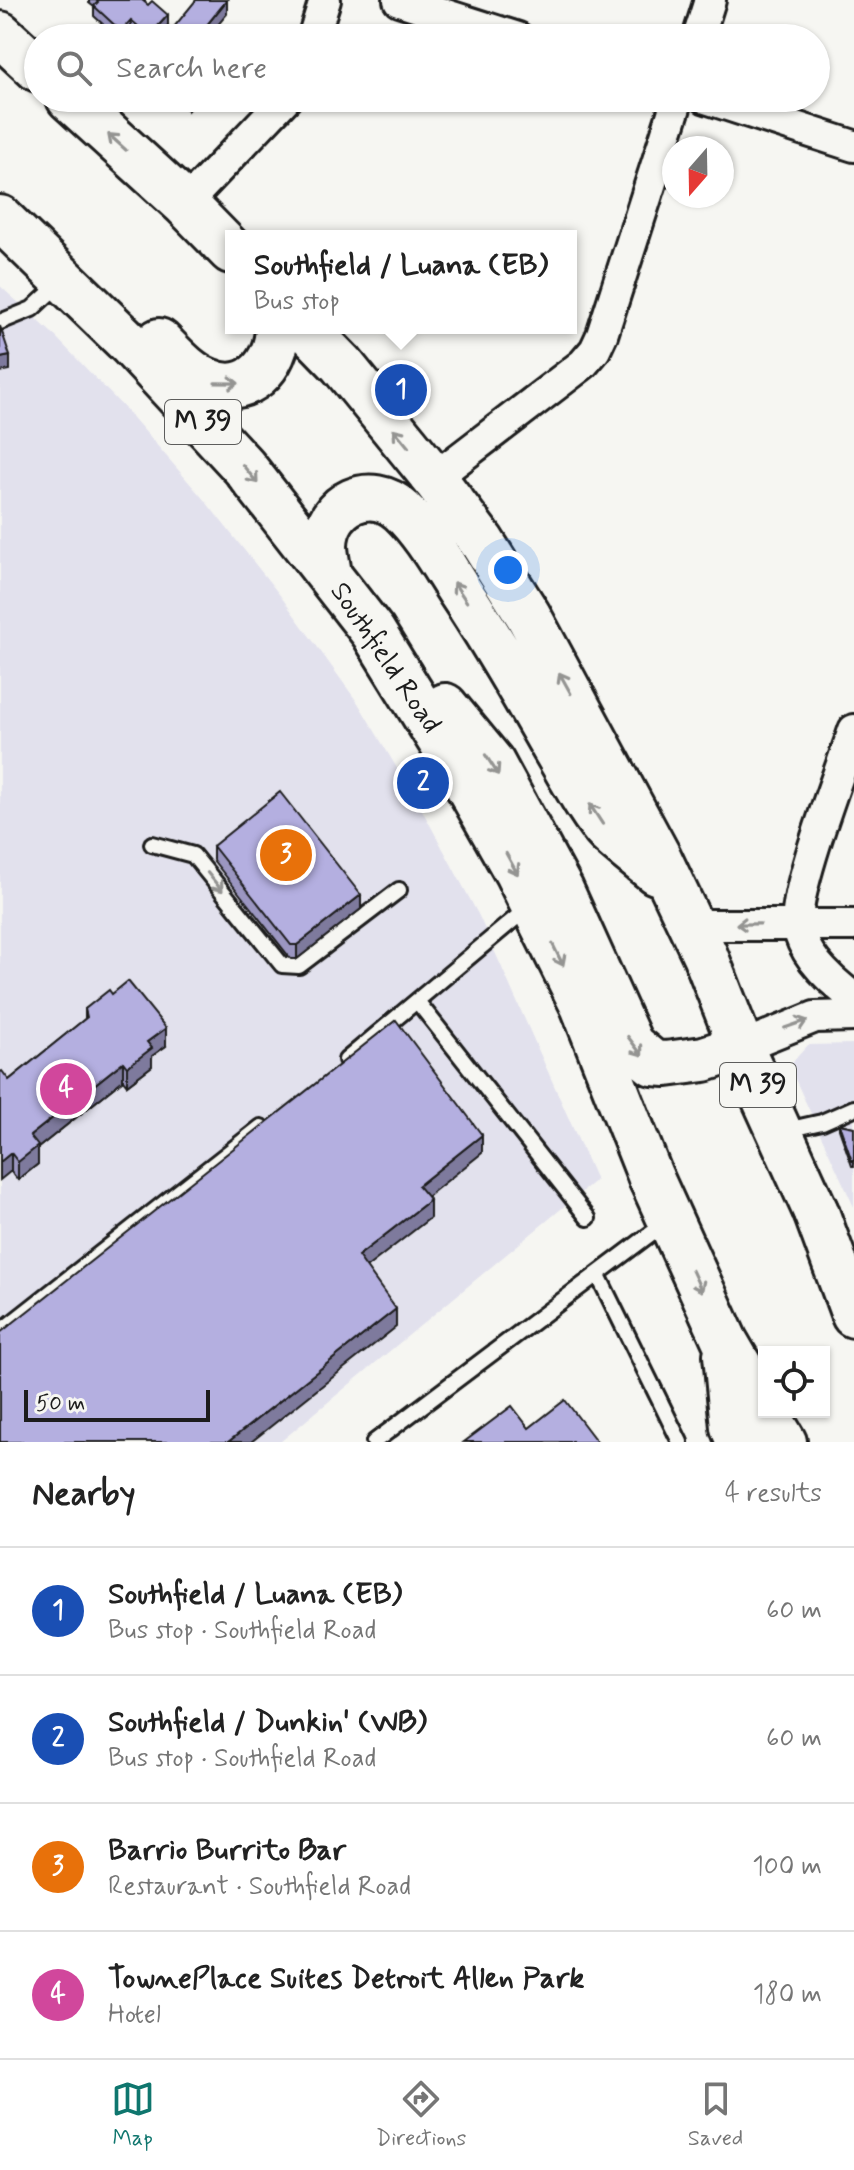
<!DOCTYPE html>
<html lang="en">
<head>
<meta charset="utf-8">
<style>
	body { margin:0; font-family:Mynerve,sans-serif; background:#f2f2f2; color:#222 }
	.controls { position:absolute; right:24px; bottom:24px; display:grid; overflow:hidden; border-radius:0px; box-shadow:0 2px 6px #0004 }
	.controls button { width:72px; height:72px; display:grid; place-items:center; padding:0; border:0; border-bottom:2px solid #e0e0e0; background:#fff; color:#222; font:40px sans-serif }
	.compass { position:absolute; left:662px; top:136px; width:72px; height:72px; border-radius:50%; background:#fff; box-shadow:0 2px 6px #0004; rotate:200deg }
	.scale { position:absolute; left:24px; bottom:20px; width:186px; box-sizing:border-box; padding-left:8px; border:4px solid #1c1c1c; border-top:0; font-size:22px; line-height:28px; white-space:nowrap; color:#1c1c1c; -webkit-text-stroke:6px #f6f6f2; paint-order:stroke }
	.you { position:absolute; left:508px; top:570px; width:28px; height:28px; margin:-20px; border:6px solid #fff; border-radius:50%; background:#1a73e8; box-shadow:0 0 0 12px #1a73e833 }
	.badge { display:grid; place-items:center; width:52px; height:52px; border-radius:50%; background:#0f766e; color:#fff; font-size:26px; font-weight:700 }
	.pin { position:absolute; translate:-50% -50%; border:4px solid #fff; box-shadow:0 2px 8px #0006 }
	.popup { position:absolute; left:225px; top:230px; width:352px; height:104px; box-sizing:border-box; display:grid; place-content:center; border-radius:0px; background:#fff; filter:drop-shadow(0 2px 6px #0005); font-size:26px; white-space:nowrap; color:#767676 }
	.popup b { font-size:30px; color:#222 }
	.popup::after { content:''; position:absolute; left:50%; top:100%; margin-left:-16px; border:16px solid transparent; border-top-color:#fff }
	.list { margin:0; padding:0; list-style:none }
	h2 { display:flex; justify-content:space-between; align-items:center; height:104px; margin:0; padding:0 32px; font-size:34px }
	h2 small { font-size:26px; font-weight:400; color:#767676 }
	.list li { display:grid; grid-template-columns:52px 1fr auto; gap:24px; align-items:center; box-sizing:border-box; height:128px; padding:0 32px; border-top:2px solid #e0e0e0 }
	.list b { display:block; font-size:30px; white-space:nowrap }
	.list p { margin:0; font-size:26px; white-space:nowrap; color:#767676 }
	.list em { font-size:26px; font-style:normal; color:#767676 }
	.icon { flex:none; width:44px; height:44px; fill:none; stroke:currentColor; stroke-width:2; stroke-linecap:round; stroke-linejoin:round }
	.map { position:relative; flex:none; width:854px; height:1442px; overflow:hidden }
	.search { position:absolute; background:#fff; box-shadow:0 2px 6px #0004; left:24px; right:24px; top:24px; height:88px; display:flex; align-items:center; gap:20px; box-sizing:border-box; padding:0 28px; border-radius:44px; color:#767676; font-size:30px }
	.sheet { height:616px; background:#fff }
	nav { display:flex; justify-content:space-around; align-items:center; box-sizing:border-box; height:112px; border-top:2px solid #e0e0e0; background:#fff; font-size:22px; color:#767676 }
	nav a { display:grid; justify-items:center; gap:4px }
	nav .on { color:#0f766e }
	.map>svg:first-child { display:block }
	.built { fill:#e2e1ed }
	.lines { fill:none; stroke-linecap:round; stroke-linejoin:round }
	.service-casing { stroke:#1c1c1c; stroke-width:20 }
	.minor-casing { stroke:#1c1c1c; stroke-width:36 }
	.trunk-casing { stroke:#1c1c1c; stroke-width:50 }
	.motorway-casing { stroke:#1c1c1c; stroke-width:50 }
	.service { stroke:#f6f6f2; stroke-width:14 }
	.minor { stroke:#f6f6f2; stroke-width:30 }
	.trunk { stroke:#f6f6f2; stroke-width:44 }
	.motorway { stroke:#f6f6f2; stroke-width:44 }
	.wall { fill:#9b96c1; stroke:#1c1c1c; stroke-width:2 }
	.shaded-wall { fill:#7e7a9d; stroke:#1c1c1c; stroke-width:2 }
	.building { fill:#b4afe0; stroke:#1c1c1c; stroke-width:2 }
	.oneway { stroke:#949492 }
	.labels { text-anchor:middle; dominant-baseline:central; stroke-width:8; stroke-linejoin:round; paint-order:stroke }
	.shield { fill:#f6f6f2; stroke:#5d5d5c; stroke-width:2 }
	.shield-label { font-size:26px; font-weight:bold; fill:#1c1c1c }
	.street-label { font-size:28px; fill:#1c1c1c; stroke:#f6f6f2 }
</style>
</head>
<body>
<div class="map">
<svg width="854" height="1442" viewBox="0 0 854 1442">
	<rect width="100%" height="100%" fill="#f6f6f2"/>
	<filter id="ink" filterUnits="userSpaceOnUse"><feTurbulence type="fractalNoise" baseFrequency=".0125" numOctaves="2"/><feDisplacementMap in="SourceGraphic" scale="16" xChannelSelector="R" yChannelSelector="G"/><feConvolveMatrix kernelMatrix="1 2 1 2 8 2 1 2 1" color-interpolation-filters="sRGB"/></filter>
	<g filter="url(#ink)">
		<path class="built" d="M0 286 51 332 129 413 206 502 279 594 358 703 422 810 479 916 596 1180 280 1442H0Z
			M854 1044V1207L789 1066 808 1045Z"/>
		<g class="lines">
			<defs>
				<path id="service" d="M0 322 32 309 59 284
					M152 844 193 855 282 965 299 966 399 890
					M417 1001 588 1218
					M346 1060 530 906
					M786 1130 822 1122 854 1108
					M598 1275 680 1442
					M0 1332 261 1127
					M374 1442 665 1223"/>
				<path id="minor" d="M399 0 518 38
					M313 38 325 0
					M698 38 710 0
					M706 98 854 146
					M185 204 286 98
					M434 478 583 364 595 350 602 335 678 98
					M854 730C842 767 792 894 798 926 803 956 831 981 854 998
					M690 925H854
					M741 1047 815 1017 854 1016"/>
				<path id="trunk" d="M0 34 38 69
					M69 98 185 204 231 251
					M0 218 131 345 244 467 373 632 462 776 517 873 583 1006 651 1178
					M306 328 342 365 434 478 482 542 528 615 658 856 705 955 741 1047 816 1212
					M159 341C174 356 188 373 208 381 247 398 277 366 278 328
					M329 575C328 566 325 555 325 545 326 503 371 482 402 511 425 533 442 564 459 590 493 641 523 693 553 746 567 769 591 815 609 833 624 847 640 859 656 872
					M445 706 492 763 561 890 631 1045 653 1063 666 1064 704 1059 741 1047"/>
				<path id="motorway" d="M651 1178 725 1341 764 1408
					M816 1212 854 1315
					M726 1355 733 1427 739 1442
					M766 1412 784 1442"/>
			</defs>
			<use href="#service" class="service-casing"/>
			<use href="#minor" class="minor-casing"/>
			<use href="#trunk" class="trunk-casing"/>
			<use href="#motorway" class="motorway-casing"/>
			<use href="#service" class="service"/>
			<use href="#minor" class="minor"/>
			<use href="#trunk" class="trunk"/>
			<use href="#motorway" class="motorway"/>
		</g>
		<path class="wall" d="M89 0H145V3L168 25 156 38H141L131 29 123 38H118L94 16V7L89 3Z
			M172 98H198L188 110Z
			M213 846 361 909 297 959H291L213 860Z
			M112 994 166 1046 152 1056V1066L127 1085 123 1080 38 1148V1164L18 1180 11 1171 9 1080 85 1019V1009Z
			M839 1124 854 1127V1166H852L839 1129Z"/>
		<path class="shaded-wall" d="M227 0V14L207 38H198V36Z
			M168 15V25L156 38H149V36Z
			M131 20V29L123 38H121V31Z
			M188 98H198L188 110Z
			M10 356V370L0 372V358Z
			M361 895V909L297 959V945Z
			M166 1028V1046L152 1056V1066L127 1085V1067L147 1042Z
			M123 1062V1080L38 1148V1164L18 1180V1162L30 1136Z
			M482 1135V1153L418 1204V1186Z
			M11 1153V1171L0 1180V1162Z
			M430 1200V1218L358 1274V1256Z
			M396 1309V1327L251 1442H228Z"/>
		<path class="building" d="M96 0H142L148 5 152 1 168 15 149 36 131 20 121 31 94 6 98 2Z
			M196 0H227L198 36 194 32 189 38H165Z
			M0 326 10 356 0 358Z
			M280 792 361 895 297 945H291L213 846Z
			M128 981 166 1028 147 1042 152 1048 127 1067 123 1062 30 1136 38 1146 18 1162 11 1153 0 1162V1072L2 1071 9 1080 87 1017 85 1009 109 990 112 994Z
			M396 1020 482 1135 418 1186 430 1200 358 1256 396 1309 228 1442H0V1333Z
			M839 1124 854 1127V1161H852Z
			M565 1400 597 1442H464L512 1406 529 1428Z"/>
		<defs><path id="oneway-shaft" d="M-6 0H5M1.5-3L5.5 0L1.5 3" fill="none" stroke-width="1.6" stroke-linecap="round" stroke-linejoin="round" transform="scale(2)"/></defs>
		<g class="oneway">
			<use href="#oneway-shaft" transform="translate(117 142) rotate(-138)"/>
			<use href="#oneway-shaft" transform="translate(227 383) rotate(1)"/>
			<use href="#oneway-shaft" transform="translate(401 438) rotate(-129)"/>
			<use href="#oneway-shaft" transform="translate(250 474) rotate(51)"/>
			<use href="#oneway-shaft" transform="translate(460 592) rotate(-124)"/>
			<use href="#oneway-shaft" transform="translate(565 683) rotate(-119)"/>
			<use href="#oneway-shaft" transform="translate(492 765) rotate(57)"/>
			<use href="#oneway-shaft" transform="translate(596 814) rotate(-123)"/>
			<use href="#oneway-shaft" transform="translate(512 864) rotate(61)"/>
			<use href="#oneway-shaft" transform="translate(215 882) rotate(51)"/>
			<use href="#oneway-shaft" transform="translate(748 924) rotate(179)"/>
			<use href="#oneway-shaft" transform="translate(558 955) rotate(64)"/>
			<use href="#oneway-shaft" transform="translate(796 1024) rotate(-19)"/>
			<use href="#oneway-shaft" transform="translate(635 1046) rotate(53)"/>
			<use href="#oneway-shaft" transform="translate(697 1281) rotate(65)"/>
		</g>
	</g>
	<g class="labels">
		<g class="shield">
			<rect x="165" y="400" width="76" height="44" rx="6"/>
			<rect x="720" y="1063" width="76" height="44" rx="6"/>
		</g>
		<g class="shield-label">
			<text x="203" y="422">M 39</text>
			<text x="758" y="1085">M 39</text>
		</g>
		<g class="street-label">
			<text transform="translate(385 658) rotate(56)">Southfield Road</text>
		</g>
	</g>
</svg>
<div class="controls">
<button><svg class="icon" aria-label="locate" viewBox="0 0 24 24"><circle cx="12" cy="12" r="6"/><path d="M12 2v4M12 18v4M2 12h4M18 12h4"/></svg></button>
</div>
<svg class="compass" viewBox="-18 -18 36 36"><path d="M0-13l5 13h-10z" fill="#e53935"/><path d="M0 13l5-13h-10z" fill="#767676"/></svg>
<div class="scale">50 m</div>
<div class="you"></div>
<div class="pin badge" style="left:401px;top:390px;background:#1a4fb4">1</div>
<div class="popup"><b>Southfield / Luana (EB)</b>Bus stop</div>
<div class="pin badge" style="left:423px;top:783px;background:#1a4fb4">2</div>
<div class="pin badge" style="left:286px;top:855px;background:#e8710a">3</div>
<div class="pin badge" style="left:66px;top:1089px;background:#d1479c">4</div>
<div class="search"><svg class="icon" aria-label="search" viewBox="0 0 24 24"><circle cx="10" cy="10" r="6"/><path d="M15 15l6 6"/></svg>Search here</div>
</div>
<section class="sheet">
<h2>Nearby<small>4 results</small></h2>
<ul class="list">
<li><span class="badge" style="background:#1a4fb4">1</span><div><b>Southfield / Luana (EB)</b><p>Bus stop · Southfield Road</p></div><em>60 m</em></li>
<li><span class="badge" style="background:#1a4fb4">2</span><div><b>Southfield / Dunkin' (WB)</b><p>Bus stop · Southfield Road</p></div><em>60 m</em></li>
<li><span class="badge" style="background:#e8710a">3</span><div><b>Barrio Burrito Bar</b><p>Restaurant · Southfield Road</p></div><em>100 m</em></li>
<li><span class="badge" style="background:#d1479c">4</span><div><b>TownePlace Suites Detroit Allen Park</b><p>Hotel</p></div><em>180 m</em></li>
</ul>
</section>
<nav>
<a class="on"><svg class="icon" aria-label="map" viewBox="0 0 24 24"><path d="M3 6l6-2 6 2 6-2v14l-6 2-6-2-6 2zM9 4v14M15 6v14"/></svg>Map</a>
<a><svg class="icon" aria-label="directions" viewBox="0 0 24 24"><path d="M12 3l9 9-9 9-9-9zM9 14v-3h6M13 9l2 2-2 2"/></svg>Directions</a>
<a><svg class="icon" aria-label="saved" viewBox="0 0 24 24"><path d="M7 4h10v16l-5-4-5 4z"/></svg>Saved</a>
</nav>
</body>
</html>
